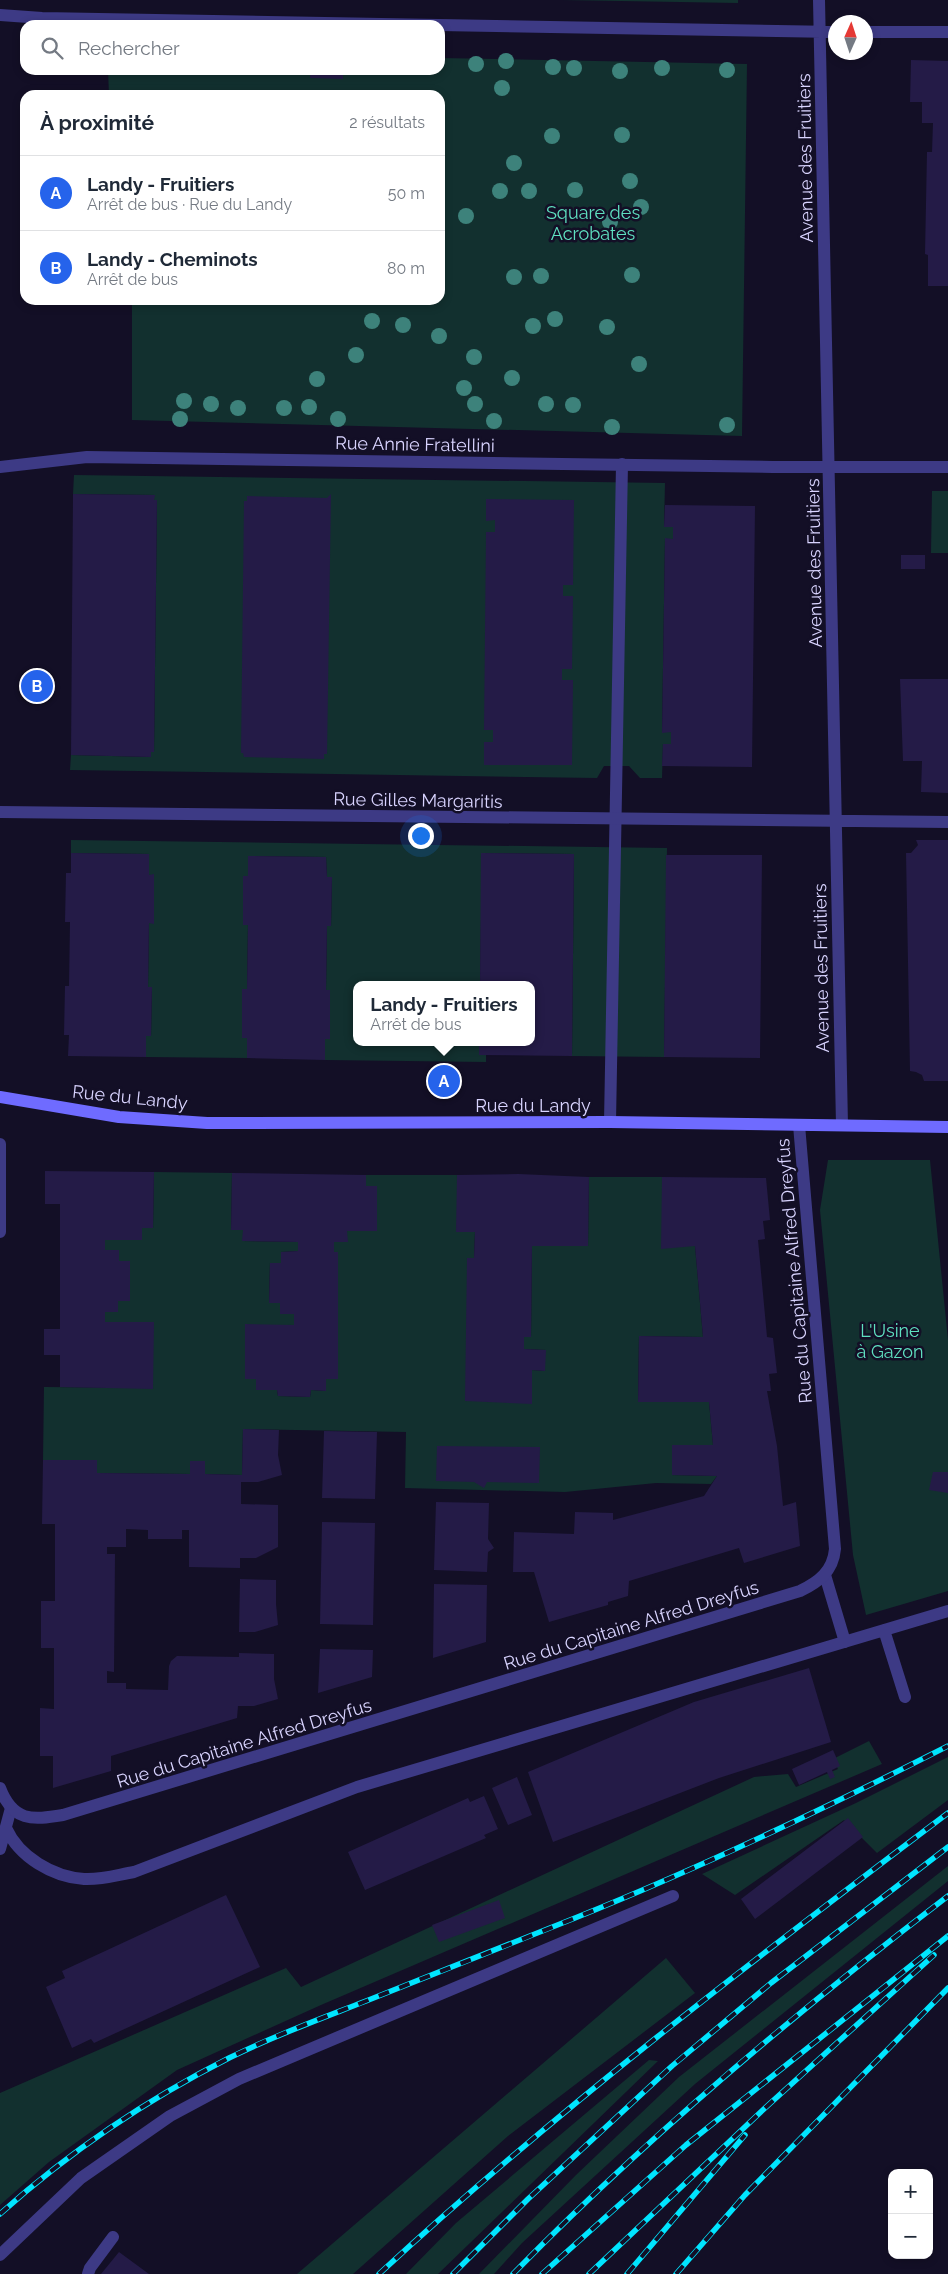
<!DOCTYPE html>
<html lang="fr">
<head>
<meta charset="utf-8">
<style>
	body { margin:0; font-family:Raleway,sans-serif; background:#f2f2f3; color:#1f2937 }
	.controls { position:absolute; right:15px; bottom:15px; display:grid; overflow:hidden; border-radius:10px; box-shadow:0 2px 8px #0003 }
	.controls button { width:45px; height:45px; display:grid; place-items:center; padding:0; border:0; border-bottom:1px solid #e0e1e3; background:#fff; color:#1f2937; font:25px sans-serif }
	.compass { position:absolute; left:828px; top:15px; width:45px; height:45px; border-radius:50%; background:#fff; box-shadow:0 2px 8px #0003; rotate:3deg }
	.you { position:absolute; left:420px; top:835px; width:18px; height:18px; margin:-12px; border:4px solid #fff; border-radius:50%; background:#1a73e8; box-shadow:0 0 0 8px #1a73e833 }
	.badge { display:grid; place-items:center; width:32px; height:32px; border-radius:50%; background:#2563eb; color:#fff; font-size:16px; font-weight:700 }
	.pin { position:absolute; translate:-50% -50%; border:2px solid #fff; box-shadow:0 1px 5px #0006 }
	.popup { position:absolute; left:353px; top:981px; width:182px; height:65px; box-sizing:border-box; display:grid; place-content:center; border-radius:10px; background:#fff; filter:drop-shadow(0 1px 4px #0005); font-size:16px; white-space:nowrap; color:#747a83 }
	.popup b { font-size:19px; color:#1f2937 }
	.popup::after { content:''; position:absolute; left:50%; top:100%; margin-left:-10px; border:10px solid transparent; border-top-color:#fff }
	.list { margin:0; padding:0; list-style:none }
	h2 { display:flex; justify-content:space-between; align-items:center; height:65px; margin:0; padding:0 20px; font-size:21px }
	h2 small { font-size:16px; font-weight:400; color:#747a83 }
	.list li { display:grid; grid-template-columns:32px 1fr auto; gap:15px; align-items:center; box-sizing:border-box; height:75px; padding:0 20px; border-top:1px solid #e0e1e3 }
	.list b { display:block; font-size:19px; white-space:nowrap }
	.list p { margin:0; font-size:16px; white-space:nowrap; color:#747a83 }
	.list em { font-size:16px; font-style:normal; color:#747a83 }
	.icon { flex:none; width:28px; height:28px; fill:none; stroke:currentColor; stroke-width:2; stroke-linecap:round; stroke-linejoin:round }
	.map { position:relative; flex:none; width:948px; height:2274px; overflow:hidden }
	.search { position:absolute; background:#fff; box-shadow:0 2px 8px #0003; left:20px; top:20px; width:425px; height:55px; display:flex; align-items:center; gap:12px; box-sizing:border-box; padding:0 18px; border-radius:15px; color:#747a83; font-size:19px }
	.panel { position:absolute; background:#fff; box-shadow:0 2px 8px #0003; left:20px; top:90px; width:425px; height:215px; border-radius:15px }
	.map>svg:first-child { display:block }
	.green { fill:#12302f }
	.building { fill:#241b47 }
	.lines { fill:none; stroke-linecap:round; stroke-linejoin:round }
	.service { stroke:#3d3a85; stroke-width:12 }
	.minor { stroke:#3d3a85; stroke-width:12 }
	.secondary { stroke:#6f6bff; stroke-width:12 }
	.rail-casing { stroke:#00e5ff; stroke-width:5.5 }
	.rail { stroke:#130f26; stroke-width:4; stroke-dasharray:11; stroke-linecap:butt }
	.tree { fill:#3d827b }
	.labels { text-anchor:middle; dominant-baseline:central; stroke-width:5; stroke-linejoin:round; paint-order:stroke }
	.street-label { font-size:18px; fill:#d9d4ff; stroke:#130f26 }
	.park-label { font-size:18px; fill:#5fe0c0; stroke:#130f26 }
</style>
</head>
<body>
<div class="map">
<svg width="948" height="2274" viewBox="0 0 948 2274">
	<rect width="100%" height="100%" fill="#130f26"/>
	<path class="green" d="M562 0H738V3Z
		M440 58 747 64 742 436 132 420V300H440V95H109L108 70H440Z
		M74 475 665 483 664 527H673V539H665L662 732H671V744H663L662 778H640L629 766H604L597 778 70 770 71 755 151 757V752H154L157 500H154V495L73 494Z
		M932 491H948V553H931Z
		M71 840 667 848 664 1057 572 1056 574 854 482 853 480 985H356V1042H479V1054L486 1055V1062L325 1060V1039H330V990H326L327 926H331L332 878 327 877 326 857 249 856 248 876 243 877V925H248L247 989 242 1038H247V1058L146 1057V1036H151L152 988 148 987 149 923H154V875H149V854L71 853Z
		M828 1160H930L948 1340V1591L866 1615 853 1555 820 1210Z
		M154 1172 232 1173 231 1229 243 1230V1241L298 1242V1251L281 1252V1263H270L269 1302 280 1303V1314H294V1325H245V1378L256 1379V1390H277L278 1396 310 1397 311 1390 326 1391V1379H338V1252H334V1242H347V1231H377V1186H366V1175H457V1232H475L474 1258H467L532 1370 545 1371V1350L524 1349V1337H531L532 1246H588L589 1177H662L695 1246 703 1337 639 1336 638 1401 709 1402 713 1445H672V1475L717 1476 711 1484 656 1483 565 1492 405 1488 406 1432 243 1429 242 1475 205 1474V1461L190 1474 97 1473V1460H43L44 1387 153 1388 105 1322V1312H118V1301H130V1261H119V1250H105V1240L142 1228H153Z
		M869 1741 882 1764 321 2005 177 2070 49 2162 0 2205V2093L286 1968 301 1987 754 1777 788 1774 796 1787 838 1769 833 1759Z
		M948 1757V1800L877 1853 844 1820 735 1895 702 1874 856 1803Z
		M948 1866V1881L695 2084 522 2243 494 2274H479L576 2175 679 2077Z
		M666 1958 695 1993 508 2136 353 2274H297Z
		M649 2060 658 2061 438 2274H406L456 2223Z"/>
	<path class="building" d="M911 60 948 61V286H928V255L925 254 927 152H932L933 123H922V102H910Z
		M311 70H343V79L310 78Z
		M73 494 155 495 154 500H157L154 752H151V757L71 755Z
		M331 494 327 754H324V759L244 757 243 753H241L244 501H247V496L327 498Z
		M486 499 574 500 573 585H563V596H573L572 669H562V680H573L572 765H484V742H493V730H484L486 532H495V520L486 521Z
		M665 505 755 506 752 767 662 766 663 744H671V732L662 733 665 538 673 539V527H664Z
		M901 555H925V569H901Z
		M900 679H948V793L921 792 922 761H903Z
		M916 840H948V1081H924L922 1075 916 1072 910 1071 906 853H911L918 845Z
		M71 853 149 854V875L154 874V924L149 923 148 987H152L151 1036H146V1057L68 1056 69 1035H64L65 986H69L70 922H65L66 873H71Z
		M481 853 574 854 572 1056 479 1055V1042H532V985H480Z
		M666 855H762L760 1058 664 1057Z
		M248 856 326 857 327 877H332L331 926H327L326 990H330V1039H325V1060L247 1058V1038H242V989H247L248 925H243V876H248Z
		M45 1171 154 1172 153 1228H142V1240H105V1250H119V1261H130V1301H118V1312H105V1322H154L153 1389 60 1387V1355H44V1329H60V1204H45Z
		M232 1173 366 1175V1186H377V1231H347L348 1242H334V1252H338V1379H326V1391L311 1390 310 1397 278 1396 277 1390H256V1379H245V1324L294 1325V1314H280V1303H269L270 1263H281V1252L298 1251V1242L242 1241 243 1230H231Z
		M518 1174 589 1177 588 1246H532L531 1337H524V1349L546 1350 545 1371 532 1370V1404L465 1401 467 1258H474L475 1232H456L457 1175Z
		M662 1177 766 1178 770 1220 763 1221 765 1239 758 1240 767 1337 773 1338 777 1373 769 1374 771 1391H767L777 1446 783 1506 796 1502 800 1546 744 1563 739 1548 629 1581 628 1596 608 1602V1605L549 1622 534 1572H513L514 1532 574 1534 575 1512 613 1513V1520L704 1496 717 1476 672 1475V1445H713L709 1402H638L639 1336 703 1337 695 1246 661 1249Z
		M243 1429 279 1430 278 1455 282 1475 258 1482H241V1504L278 1505V1547L256 1558H240V1568L189 1567V1530H182V1539H148V1530L126 1529V1547H107V1554H115L114 1672 107 1671V1683H126V1689L168 1690 169 1666 171 1661 177 1656 239 1657V1653L274 1654V1679L278 1699 254 1706H238L237 1718 111 1756V1771L53 1788V1756H40V1708L54 1709V1648H41V1601H55V1524H42L43 1460H97V1473L190 1474V1461H205V1474L242 1475Z
		M324 1431 377 1432 375 1499 322 1498Z
		M437 1446 540 1447 539 1483 487 1482 484 1488 474 1482 436 1481Z
		M933 1472H948V1493L929 1490Z
		M436 1502 489 1503 488 1539 494 1548 488 1552 487 1572 434 1570Z
		M322 1522 375 1523 373 1625 320 1624Z
		M240 1579 276 1580V1604L278 1625 255 1632H239Z
		M434 1584 487 1585 486 1642 433 1658Z
		M320 1649 373 1650 372 1677 318 1693Z
		M809 1668 831 1742 719 1778 553 1842 528 1772 694 1702Z
		M833 1750 840 1766 832 1770 835 1777 830 1779 827 1772 799 1785 792 1769Z
		M517 1777 532 1815 508 1825 492 1788Z
		M484 1796 498 1829 484 1835 486 1838 365 1890 348 1852 468 1798 470 1802Z
		M848 1818 863 1837 755 1919 741 1899Z
		M226 1895 260 1967 94 2043 91 2039 72 2048 46 1987 65 1978 62 1971Z
		M499 1900 505 1918 439 1942 432 1925Z
		M119 2252 149 2274H101Z"/>
	<g class="lines">
		<path class="service" d="M610 1122 622 464
			M825 1575 845 1642
			M884 1630 905 1697
			M6 1828C19 1857 53 1877 84 1879 101 1880 117 1875 134 1872L357 1787 948 1611
			M0 1849 11 1808
			M0 2255 81 2178 170 2116 239 2079 673 1896
			M88 2274 90 2268 113 2237"/>
		<path class="minor" d="M819 0 842 1125
			M0 15 42 18 836 32
			M866 32H948
			M0 467 87 457 773 467H948
			M0 812 948 822
			M0 1144V1232
			M0 1788C13 1822 32 1820 63 1815L800 1591C819 1582 833 1571 835 1549L799 1125"/>
		<path class="secondary" d="M0 1097 119 1117 207 1123 610 1122 948 1127"/>
		<defs>
			<path id="rail" d="M0 2214C69 2152 146 2100 229 2058 273 2036 320 2019 366 2001 436 1973 506 1946 575 1918 702 1867 826 1808 948 1746
				M379 2274C558 2109 753 1960 948 1813
				M453 2274 528 2199 672 2066 771 1983 948 1847
				M513 2274C648 2136 795 2013 948 1896
				M542 2274 686 2145 948 1936
				M589 2274 765 2108 934 1955
				M627 2274 745 2135
				M676 2274 745 2195 948 1988"/>
		</defs>
		<use href="#rail" class="rail-casing"/>
		<use href="#rail" class="rail"/>
	</g>
	<g class="tree">
		<circle cx="506" cy="61" r="8"/>
		<circle cx="476" cy="64" r="8"/>
		<circle cx="553" cy="67" r="8"/>
		<circle cx="574" cy="68" r="8"/>
		<circle cx="662" cy="68" r="8"/>
		<circle cx="727" cy="70" r="8"/>
		<circle cx="620" cy="71" r="8"/>
		<circle cx="502" cy="88" r="8"/>
		<circle cx="622" cy="135" r="8"/>
		<circle cx="552" cy="136" r="8"/>
		<circle cx="514" cy="163" r="8"/>
		<circle cx="630" cy="181" r="8"/>
		<circle cx="575" cy="190" r="8"/>
		<circle cx="500" cy="191" r="8"/>
		<circle cx="529" cy="191" r="8"/>
		<circle cx="641" cy="207" r="8"/>
		<circle cx="466" cy="216" r="8"/>
		<circle cx="610" cy="222" r="8"/>
		<circle cx="632" cy="275" r="8"/>
		<circle cx="541" cy="276" r="8"/>
		<circle cx="514" cy="277" r="8"/>
		<circle cx="555" cy="319" r="8"/>
		<circle cx="372" cy="321" r="8"/>
		<circle cx="403" cy="325" r="8"/>
		<circle cx="533" cy="326" r="8"/>
		<circle cx="607" cy="327" r="8"/>
		<circle cx="439" cy="336" r="8"/>
		<circle cx="356" cy="355" r="8"/>
		<circle cx="474" cy="357" r="8"/>
		<circle cx="639" cy="364" r="8"/>
		<circle cx="512" cy="378" r="8"/>
		<circle cx="317" cy="379" r="8"/>
		<circle cx="464" cy="388" r="8"/>
		<circle cx="184" cy="401" r="8"/>
		<circle cx="211" cy="404" r="8"/>
		<circle cx="475" cy="404" r="8"/>
		<circle cx="546" cy="404" r="8"/>
		<circle cx="573" cy="405" r="8"/>
		<circle cx="309" cy="407" r="8"/>
		<circle cx="238" cy="408" r="8"/>
		<circle cx="284" cy="408" r="8"/>
		<circle cx="180" cy="419" r="8"/>
		<circle cx="338" cy="419" r="8"/>
		<circle cx="494" cy="421" r="8"/>
		<circle cx="727" cy="425" r="8"/>
		<circle cx="612" cy="427" r="8"/>
	</g>
	<g class="labels">
		<g class="street-label">
			<text transform="translate(805 158) rotate(-91)">Avenue des Fruitiers</text>
			<text transform="translate(415 444) rotate(1)">Rue Annie Fratellini</text>
			<text transform="translate(814 563) rotate(-91)">Avenue des Fruitiers</text>
			<text transform="translate(418 800) rotate(1)">Rue Gilles Margaritis</text>
			<text transform="translate(821 968) rotate(-91)">Avenue des Fruitiers</text>
			<text transform="translate(130 1097) rotate(6)">Rue du Landy</text>
			<text x="533" y="1105">Rue du Landy</text>
			<text transform="translate(794 1271) rotate(-95)">Rue du Capitaine Alfred Dreyfus</text>
			<text transform="translate(631 1625) rotate(-17)">Rue du Capitaine Alfred Dreyfus</text>
			<text transform="translate(244 1743) rotate(-17)">Rue du Capitaine Alfred Dreyfus</text>
		</g>
		<g class="park-label">
			<text x="593" y="212">Square des<tspan x="593" dy="21">Acrobates</tspan></text>
			<text x="890" y="1330">L'Usine<tspan x="890" dy="21">à Gazon</tspan></text>
		</g>
	</g>
</svg>
<div class="controls">
<button>+</button>
<button>−</button>
</div>
<svg class="compass" viewBox="-18 -18 36 36"><path d="M0-13l5 13h-10z" fill="#e53935"/><path d="M0 13l5-13h-10z" fill="#747a83"/></svg>
<div class="you"></div>
<div class="pin badge" style="left:444px;top:1081px">A</div>
<div class="popup"><b>Landy - Fruitiers</b>Arrêt de bus</div>
<div class="pin badge" style="left:37px;top:686px">B</div>
<div class="search"><svg class="icon" aria-label="search" viewBox="0 0 24 24"><circle cx="10" cy="10" r="6"/><path d="M15 15l6 6"/></svg>Rechercher</div>
<section class="panel">
<h2>À proximité<small>2 résultats</small></h2>
<ul class="list">
<li><span class="badge">A</span><div><b>Landy - Fruitiers</b><p>Arrêt de bus · Rue du Landy</p></div><em>50 m</em></li>
<li><span class="badge">B</span><div><b>Landy - Cheminots</b><p>Arrêt de bus</p></div><em>80 m</em></li>
</ul>
</section>
</div>
</body>
</html>
